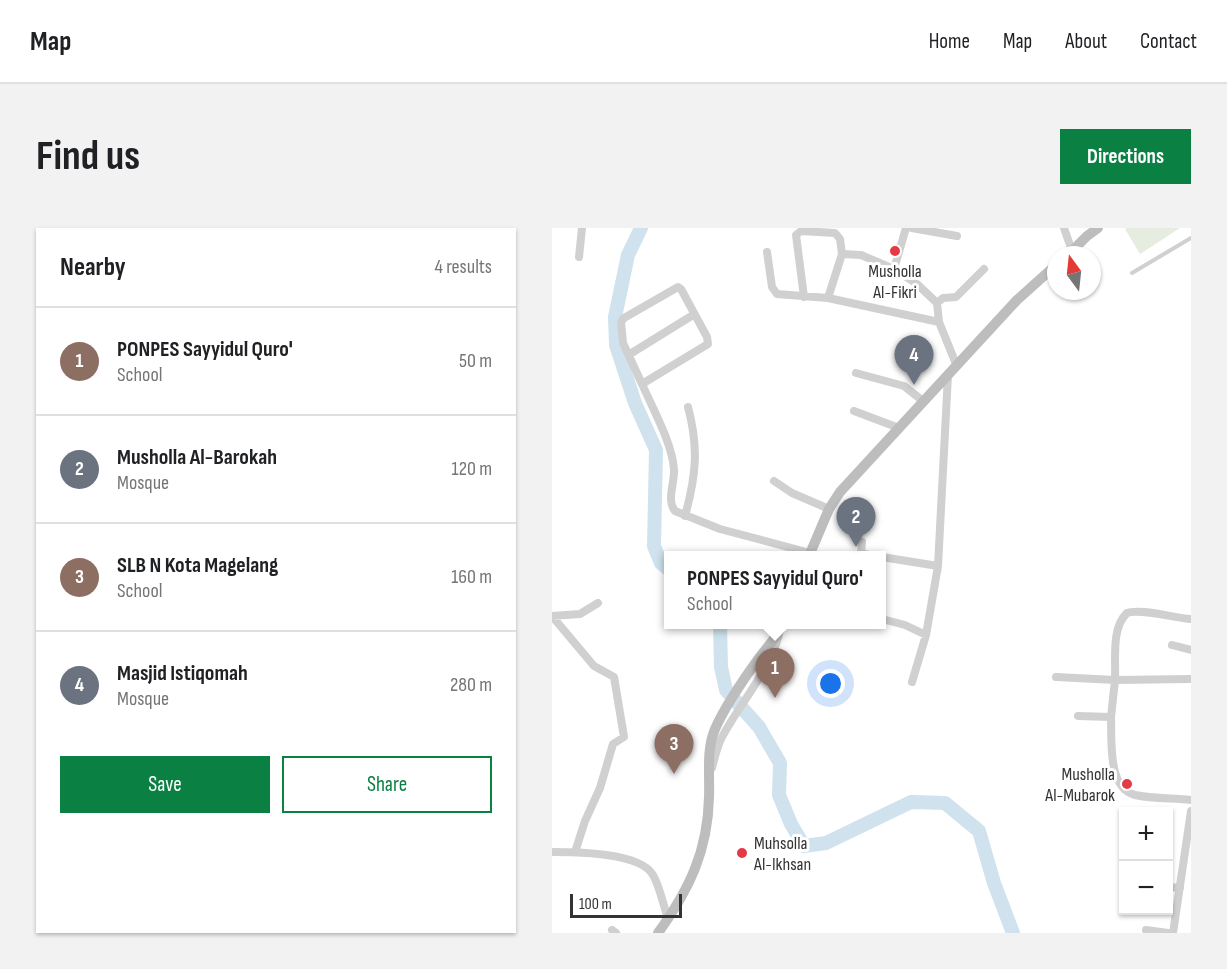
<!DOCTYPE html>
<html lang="en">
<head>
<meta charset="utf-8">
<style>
	body { margin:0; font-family:"Sofia Sans Condensed",sans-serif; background:#f2f2f2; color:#202124 }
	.controls { position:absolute; right:18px; bottom:18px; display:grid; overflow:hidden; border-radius:0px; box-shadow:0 2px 4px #0004 }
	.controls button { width:54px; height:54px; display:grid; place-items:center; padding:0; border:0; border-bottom:2px solid #e0e0e0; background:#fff; color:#202124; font:30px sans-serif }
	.compass { position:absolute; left:495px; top:18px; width:54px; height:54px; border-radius:50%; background:#fff; box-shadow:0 2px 4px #0004; rotate:345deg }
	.scale { position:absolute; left:18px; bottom:15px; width:112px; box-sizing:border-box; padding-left:6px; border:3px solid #333; border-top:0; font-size:16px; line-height:21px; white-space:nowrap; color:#333; -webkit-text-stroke:4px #fff; paint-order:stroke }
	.you { position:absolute; left:279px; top:456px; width:21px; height:21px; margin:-15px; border:4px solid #fff; border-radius:50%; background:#1a73e8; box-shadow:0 0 0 9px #1a73e833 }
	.badge { display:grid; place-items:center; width:39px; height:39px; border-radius:50%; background:#0b8043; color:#fff; font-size:20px; font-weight:700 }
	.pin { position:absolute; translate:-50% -50px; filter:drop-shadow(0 2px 3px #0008) }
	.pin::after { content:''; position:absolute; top:32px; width:21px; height:18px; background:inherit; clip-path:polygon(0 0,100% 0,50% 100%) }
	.popup { position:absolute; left:112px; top:323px; width:222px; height:78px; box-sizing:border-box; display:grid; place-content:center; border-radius:0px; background:#fff; filter:drop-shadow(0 2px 4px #0005); font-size:20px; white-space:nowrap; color:#757577 }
	.popup b { font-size:22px; color:#202124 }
	.popup::after { content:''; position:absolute; left:50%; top:100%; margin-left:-12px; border:12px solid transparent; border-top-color:#fff }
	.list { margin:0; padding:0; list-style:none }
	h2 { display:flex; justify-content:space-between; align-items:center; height:78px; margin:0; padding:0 24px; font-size:26px }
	h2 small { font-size:20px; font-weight:400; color:#757577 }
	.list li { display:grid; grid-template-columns:39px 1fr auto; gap:18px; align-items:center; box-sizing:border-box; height:108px; padding:0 24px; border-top:2px solid #e0e0e0 }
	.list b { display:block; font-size:22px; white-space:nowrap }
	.list p { margin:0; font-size:20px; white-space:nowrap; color:#757577 }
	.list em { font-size:20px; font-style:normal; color:#757577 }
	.actions { display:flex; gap:12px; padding:18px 24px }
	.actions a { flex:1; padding:14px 0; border:2px solid #0b8043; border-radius:0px; text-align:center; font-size:21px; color:#0b8043 }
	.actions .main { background:#0b8043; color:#fff }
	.map { position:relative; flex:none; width:639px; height:705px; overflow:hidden; border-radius:0px }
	header { display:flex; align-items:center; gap:36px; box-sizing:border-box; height:84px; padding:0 30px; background:#fff; border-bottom:2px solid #e0e0e0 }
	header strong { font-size:28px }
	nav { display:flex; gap:33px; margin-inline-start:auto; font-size:21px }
	.intro { display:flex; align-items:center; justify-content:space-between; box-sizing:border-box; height:144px; padding:0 36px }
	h1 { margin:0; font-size:42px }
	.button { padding:15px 27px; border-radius:0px; background:#0b8043; color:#fff; font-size:21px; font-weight:700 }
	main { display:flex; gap:36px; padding:0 36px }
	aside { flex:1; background:#fff; border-radius:0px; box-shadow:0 2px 4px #0004 }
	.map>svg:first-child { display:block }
	.green { fill:#e6ecdf }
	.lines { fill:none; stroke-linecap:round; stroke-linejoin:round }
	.river { stroke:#cfe2ee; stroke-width:14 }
	.lane { stroke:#d0d0d0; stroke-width:4 }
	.street { stroke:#d0d0d0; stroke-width:8 }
	.secondary { stroke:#bdbdbd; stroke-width:10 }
	.poi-dot { fill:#e63946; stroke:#fff; stroke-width:2 }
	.labels { text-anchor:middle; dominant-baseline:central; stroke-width:6; stroke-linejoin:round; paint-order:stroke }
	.poi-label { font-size:18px; fill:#333; stroke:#fff }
</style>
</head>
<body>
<header>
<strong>Map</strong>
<nav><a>Home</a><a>Map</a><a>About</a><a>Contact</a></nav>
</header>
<div class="intro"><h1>Find us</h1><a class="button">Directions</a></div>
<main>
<aside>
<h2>Nearby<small>4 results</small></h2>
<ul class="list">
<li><span class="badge" style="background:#8d6e63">1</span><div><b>PONPES Sayyidul Quro'</b><p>School</p></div><em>50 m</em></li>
<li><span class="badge" style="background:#6b7280">2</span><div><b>Musholla Al-Barokah</b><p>Mosque</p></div><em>120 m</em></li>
<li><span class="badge" style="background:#8d6e63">3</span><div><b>SLB N Kota Magelang</b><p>School</p></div><em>160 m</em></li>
<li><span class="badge" style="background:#6b7280">4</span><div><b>Masjid Istiqomah</b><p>Mosque</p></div><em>280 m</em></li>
</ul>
<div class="actions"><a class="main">Save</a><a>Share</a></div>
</aside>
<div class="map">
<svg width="639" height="705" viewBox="0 0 639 705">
	<rect width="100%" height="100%" fill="#fff"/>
	<path class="green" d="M575 0H628L588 26 573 1Z"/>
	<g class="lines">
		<path class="river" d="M89 0 76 27 63 89 64 117 83 175 104 222 102 318 109 335 116 341
			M168 396 169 439 174 462 207 499 228 535 227 567 239 596 252 618 274 615 359 574 393 575 427 603 442 655 461 705"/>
		<path class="lane" d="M580 45 639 10"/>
		<path class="street" d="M354 0 342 41 365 56 385 75 387 94 404 136
			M360 0 405 8
			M512 0 520 23
			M215 24 220 59 225 66 276 70 387 94
			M27 29 30 0
			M126 59 129 61 155 109 156 116 90 156 71 115 69 94 72 90Z
			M252 69 244 7 249 3 283 5 288 11 290 26 309 27 342 41
			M276 70 290 26
			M385 75 391 70 404 69 432 41
			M78 126 141 87
			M304 145 352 158 371 173
			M90 156C101 181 120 215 122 241 123 255 114 272 123 283L168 301 258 325
			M302 183 347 200
			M222 253 240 265 277 281
			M133 288C144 248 147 220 136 179
			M310 314 309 325 321 328
			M330 329 386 338
			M0 388 42 438 62 449 72 509 61 516 48 560 33 593 23 624
			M0 388 28 386 46 375
			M330 391 353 397 374 407
			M620 417 639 422
			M504 449 563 452C564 431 559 400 575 385 587 380 623 390 639 391
			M360 454 374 407 386 338 396 147
			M526 488 559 489 563 452 639 451
			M559 489C560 511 555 560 583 567 601 571 621 570 639 572
			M160 540C163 529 165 518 170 509 189 474 216 445 227 407
			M0 624C23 624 88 624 101 647 108 659 111 677 116 690
			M616 659 628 660
			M60 702 64 705
			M594 702 616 705
			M621 705 639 583"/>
		<path class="secondary" d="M516 27 535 8 546 0
			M257 328 277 281 288 264 465 72 504 37
			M106 705C137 662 156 623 157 569 158 547 154 522 163 501 174 476 191 452 207 430 215 419 225 409 231 396"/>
	</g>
	<g class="poi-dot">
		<circle cx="343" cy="23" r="6"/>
		<circle cx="575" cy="556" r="6"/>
		<circle cx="190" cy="625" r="6"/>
	</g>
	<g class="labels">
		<g class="poi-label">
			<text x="343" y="43">Musholla<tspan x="343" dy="21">Al-Fikri</tspan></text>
			<text x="563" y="546" text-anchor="end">Musholla<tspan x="563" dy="21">Al-Mubarok</tspan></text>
			<text x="202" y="615" text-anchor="start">Muhsolla<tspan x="202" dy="21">Al-Ikhsan</tspan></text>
		</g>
	</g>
</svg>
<div class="controls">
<button>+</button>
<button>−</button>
</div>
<svg class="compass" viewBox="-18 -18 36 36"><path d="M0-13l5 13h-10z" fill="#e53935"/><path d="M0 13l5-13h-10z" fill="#757577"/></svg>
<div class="scale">100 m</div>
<div class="you"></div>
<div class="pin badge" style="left:223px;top:470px;background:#8d6e63">1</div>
<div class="popup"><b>PONPES Sayyidul Quro'</b>School</div>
<div class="pin badge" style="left:304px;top:319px;background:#6b7280">2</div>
<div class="pin badge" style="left:122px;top:546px;background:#8d6e63">3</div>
<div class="pin badge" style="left:362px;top:157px;background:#6b7280">4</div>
</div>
</main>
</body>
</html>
